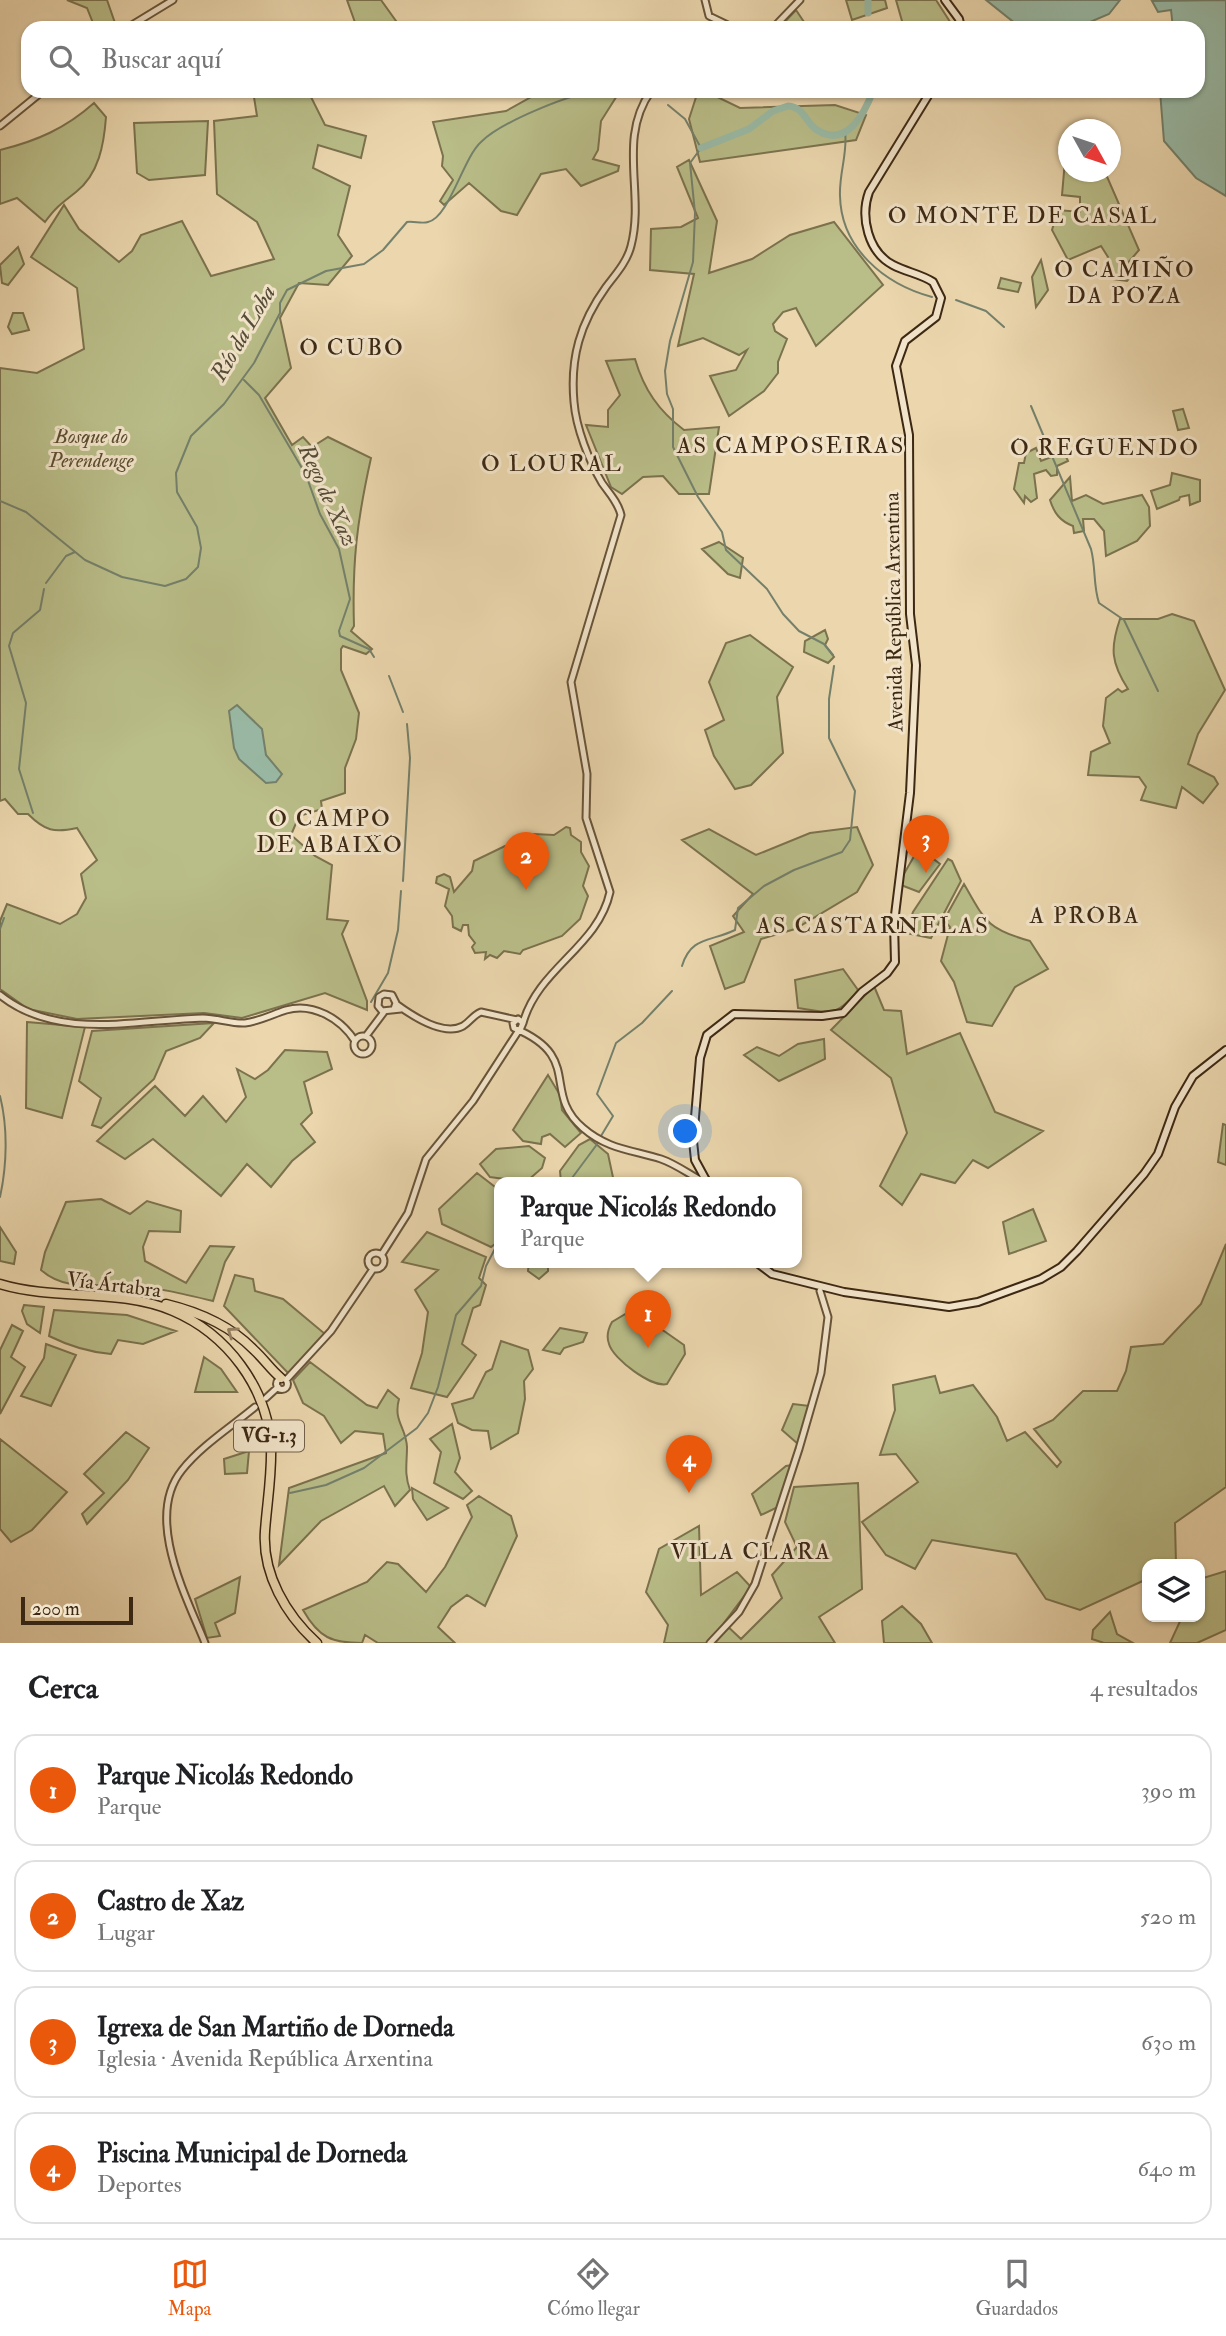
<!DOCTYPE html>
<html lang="es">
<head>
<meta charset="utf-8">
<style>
	body { margin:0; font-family:"IM FELL Double Pica",serif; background:#f2f2f2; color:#202124 }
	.controls { position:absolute; right:21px; bottom:21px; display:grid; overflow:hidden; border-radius:14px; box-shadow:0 2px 5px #0004 }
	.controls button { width:63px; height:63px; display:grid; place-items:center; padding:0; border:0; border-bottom:2px solid #e0e0e0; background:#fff; color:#202124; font:35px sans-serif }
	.compass { position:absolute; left:1058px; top:119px; width:63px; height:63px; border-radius:50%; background:#fff; box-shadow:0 2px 5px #0004; rotate:130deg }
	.scale { position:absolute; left:21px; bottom:18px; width:112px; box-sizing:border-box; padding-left:7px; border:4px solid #3d2813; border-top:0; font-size:19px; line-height:24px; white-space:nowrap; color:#3d2813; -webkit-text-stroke:5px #f2e4ca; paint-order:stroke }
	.you { position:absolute; left:686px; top:1132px; width:24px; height:24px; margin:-18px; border:5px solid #fff; border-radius:50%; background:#1a73e8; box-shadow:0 0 0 10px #1a73e833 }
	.badge { display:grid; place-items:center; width:46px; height:46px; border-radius:50%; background:#ea580c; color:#fff; font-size:23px; font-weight:700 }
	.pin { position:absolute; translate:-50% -58px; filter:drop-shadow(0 2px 4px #0008) }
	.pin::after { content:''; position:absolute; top:37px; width:24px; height:21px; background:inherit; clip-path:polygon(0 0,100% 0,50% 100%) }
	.popup { position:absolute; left:494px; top:1177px; width:308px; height:91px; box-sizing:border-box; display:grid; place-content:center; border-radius:14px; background:#fff; filter:drop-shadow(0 2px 5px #0005); font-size:23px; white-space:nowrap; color:#757577 }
	.popup b { font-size:26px; color:#202124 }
	.popup::after { content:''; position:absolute; left:50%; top:100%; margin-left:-14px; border:14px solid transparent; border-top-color:#fff }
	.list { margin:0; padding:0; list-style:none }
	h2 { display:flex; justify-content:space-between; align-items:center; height:91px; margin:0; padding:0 28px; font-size:30px }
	h2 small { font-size:23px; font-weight:400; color:#757577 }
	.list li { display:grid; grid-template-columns:46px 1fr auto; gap:21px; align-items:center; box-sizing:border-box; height:112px; margin:0 14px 14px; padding:0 14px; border:2px solid #e0e0e0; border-radius:21px }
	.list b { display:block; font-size:26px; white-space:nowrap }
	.list p { margin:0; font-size:23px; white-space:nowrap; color:#757577 }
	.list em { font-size:23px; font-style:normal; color:#757577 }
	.icon { flex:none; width:38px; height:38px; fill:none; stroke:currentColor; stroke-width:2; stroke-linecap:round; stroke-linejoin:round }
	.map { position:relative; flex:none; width:1226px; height:1643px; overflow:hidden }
	.search { position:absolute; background:#fff; box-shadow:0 2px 5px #0004; left:21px; right:21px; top:21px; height:77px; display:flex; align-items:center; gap:18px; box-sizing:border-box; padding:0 24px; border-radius:21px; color:#757577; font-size:26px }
	.sheet { height:595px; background:#fff }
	nav { display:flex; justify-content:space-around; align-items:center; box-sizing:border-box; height:98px; border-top:2px solid #e0e0e0; background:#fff; font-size:19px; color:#757577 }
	nav a { display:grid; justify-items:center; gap:4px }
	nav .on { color:#ea580c }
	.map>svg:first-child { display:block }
	.green { fill:#b9bd88; stroke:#7b724e; stroke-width:2 }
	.water { fill:#99baa6; stroke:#74806b; stroke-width:2 }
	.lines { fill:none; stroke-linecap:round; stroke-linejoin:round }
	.stream { stroke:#74806b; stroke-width:2 }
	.river { stroke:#99baa6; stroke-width:7 }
	.tertiary-casing { stroke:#68543a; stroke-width:9 }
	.secondary-casing { stroke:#3d2813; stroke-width:10 }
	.trunk-casing { stroke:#3d2813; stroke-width:11 }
	.tertiary { stroke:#f2e4ca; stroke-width:5 }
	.secondary { stroke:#f2e4ca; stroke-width:6 }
	.trunk { stroke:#ebd6ad; stroke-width:8 }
	.oneway { stroke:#947f60 }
	.labels { text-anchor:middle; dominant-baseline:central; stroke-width:6; stroke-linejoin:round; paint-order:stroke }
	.shield { fill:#f2e4ca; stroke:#73604a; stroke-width:2 }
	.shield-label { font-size:19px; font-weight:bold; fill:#3d2813 }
	.park-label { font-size:21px; font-style:italic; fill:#5c4d30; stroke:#f2e4ca }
	.street-label { font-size:21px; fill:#3d2813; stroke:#f2e4ca }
	.neighbourhood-label { font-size:23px; letter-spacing:2px; fill:#3d2813; stroke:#f2e4ca }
	.water-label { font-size:23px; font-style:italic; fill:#544c38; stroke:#f2e4ca }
</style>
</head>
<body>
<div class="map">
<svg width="1226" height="1643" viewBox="0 0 1226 1643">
	<rect width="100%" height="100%" fill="#ebd6ad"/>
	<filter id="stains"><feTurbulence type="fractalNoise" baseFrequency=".00286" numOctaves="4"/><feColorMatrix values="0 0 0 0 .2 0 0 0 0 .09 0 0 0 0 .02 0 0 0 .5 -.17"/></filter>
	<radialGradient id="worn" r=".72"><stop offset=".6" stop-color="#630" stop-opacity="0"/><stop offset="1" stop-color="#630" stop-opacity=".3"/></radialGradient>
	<path class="green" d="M67 0H107L116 26 95 28 87 8Z
		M347 0H381L401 28H357Z
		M846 0H885L887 8 852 20Z
		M896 0H936L954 28H904Z
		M796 10 808 28H780V27Z
		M253 91H308L325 125 366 136 361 158 318 145 313 168 350 186 338 235 352 256 328 285 299 283 280 318 291 368 265 398 292 445 303 437 312 447 328 437 371 458C357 521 352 562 354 626L351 631 372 649 366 654 343 646 341 649V670L359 713 356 739 345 768V793L321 801 322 809 299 816 291 835 315 856 332 865 327 919 348 921 342 934 367 1001V1010L325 993 242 1018 204 1013 77 1019 28 1009 0 989V921L7 904 60 924 77 914 86 898 81 874 97 860 77 828C54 833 45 831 28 814H18L5 799 0 801V368L37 373 84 349 77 288 31 257 64 205 79 229 119 262 132 251 141 235 182 221 211 276 274 259 257 222 217 194 214 121 257 116Z
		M542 91H620L601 121 598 150 593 159 619 166 618 171 581 186 566 169 541 174 517 215 501 211 469 183 444 205 440 201 453 180 442 166 443 156 433 122 506 111Z
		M698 91H705L740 108 835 105 866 115 856 140 700 162 689 119Z
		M94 103 106 117C104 144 99 174 76 192 61 204 57 206 45 222L17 198 0 204V150C37 141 66 128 94 103Z
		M208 121 205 175 149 180 137 173 134 123Z
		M1068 148V172H1105L1139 250 1127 264 1135 272 1127 281 1113 279 1104 269 1108 257 1101 246 1068 260 1052 230 1058 210 1080 212V197L1062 195 1066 149Z
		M689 160 717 221 709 273 752 259 790 235 834 222 883 285 816 346 796 308 783 312 773 324 775 331 787 339 778 362V373L764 391 729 416 710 376 736 370 747 350 739 355 703 338 678 346 694 274 650 270 651 229 681 227 698 218 677 167Z
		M18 247 24 264 8 285 2 283 0 265Z
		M1041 260 1048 290 1036 307 1032 277Z
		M1001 278 1021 283 1018 292 998 288Z
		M13 313H23L29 330 12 334 8 327Z
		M635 359C644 390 659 411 684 430L719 427 709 494H679L663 476 643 477 622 494 611 487 586 425 608 427V410L620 395 606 361Z
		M1183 409 1189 428 1178 430 1173 411Z
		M1036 448 1041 461 1064 452 1068 461 1057 466V475L1051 476 1046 470 1034 474 1037 498 1031 502 1025 496 1024 503 1014 489 1019 463H1024L1026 453Z
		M1172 473 1200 480V501L1190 505 1189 495 1180 497 1179 500 1157 509 1151 491 1170 485Z
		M1070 477 1072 501 1086 495 1103 504 1142 495 1149 507 1150 526 1137 541 1106 556 1104 531 1094 519H1083L1084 531 1074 533 1073 526C1060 521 1054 513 1050 500Z
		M719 542 743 558 740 578 728 574 702 549Z
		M1172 614 1194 621 1225 690 1198 734 1188 764 1214 777 1218 784 1203 803 1182 787 1176 808 1141 800 1146 787 1139 777 1088 775 1091 752 1110 743 1103 726 1106 698 1118 689 1122 692 1128 689C1111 663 1110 648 1120 619H1158Z
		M825 630 828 639 825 645 834 657 828 663 804 652 805 641Z
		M750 635 793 667 777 697 783 753 751 785 735 789 714 756 705 730 724 720 709 682 726 643Z
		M566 827 570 828 571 835 581 842V852L589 866 583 886 588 896 580 919 562 936 523 950 520 954 504 951 497 958 490 955 485 959 486 952 475 953 472 947 475 943 469 935 468 925H463L461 931 453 927 452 916 445 906 449 889 436 883 437 877 444 874 450 877 454 892 472 871 474 861 505 846 520 844 534 834 554 835Z
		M857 827 873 865 857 892 795 929 761 939 744 982 725 989 710 946 744 932 733 916 753 894 682 840 709 829 756 855 810 833Z
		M924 839 936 849 931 857 940 864 919 892 901 885V879Z
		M948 859 952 861 961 881 931 938 906 933 913 912Z
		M964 884C985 921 987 929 1030 941L1048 969 1015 987 992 1026 967 1022 954 982 941 961 950 927 944 920Z
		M843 969 858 990C837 1017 830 1013 798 1008L795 980Z
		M874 986 884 1010 901 1011 907 1054 960 1033 995 1112 1043 1131 988 1168 973 1160 955 1183 921 1174 902 1205 880 1186 907 1133 891 1078 831 1030Z
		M27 1022 85 1027 62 1118 26 1108Z
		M214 1023 200 1038 166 1051 154 1079 101 1128 92 1125 101 1098 79 1081 92 1031Z
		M824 1039 825 1059 779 1081 744 1055 757 1047 779 1056 798 1044Z
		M285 1050 327 1052 332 1069 304 1082 312 1113 301 1124 315 1142 292 1161 271 1187 247 1164 221 1196 153 1139 125 1159 97 1141 155 1086 185 1116 203 1096 226 1122 246 1097 237 1069 255 1079 268 1070Z
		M548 1075 560 1095 562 1110 581 1133 565 1147 550 1134 542 1137 541 1144 523 1141 513 1130Z
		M1223 1124 1226 1125V1165L1218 1162Z
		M590 1139 608 1154 614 1182H561L560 1171 579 1145Z
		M529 1146 545 1158 542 1168 526 1182 490 1177 480 1164 496 1149Z
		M477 1173 499 1190V1241L491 1247 442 1224 439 1209Z
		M101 1199 130 1214 147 1201 181 1211 180 1232 149 1231 143 1247 145 1261 186 1283 210 1246 234 1247 225 1262 213 1301C184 1294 155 1287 126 1285 95 1283 66 1292 41 1270L45 1252 66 1202Z
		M1033 1209 1046 1241 1009 1254 1003 1222Z
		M0 1227 16 1252 14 1264 0 1261Z
		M427 1232 486 1257 479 1278 486 1285 480 1305 473 1308 462 1344 476 1355 447 1397 411 1388 422 1353 428 1312 415 1290 438 1270 402 1262Z
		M1226 1244V1487L1175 1523 1176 1564H1147V1579L1080 1610 1046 1599 1016 1554 932 1540 915 1569 886 1555 862 1522 918 1482 896 1454 880 1455 895 1410 893 1385 935 1376 940 1393 973 1385 997 1417 1007 1441 1025 1432 1057 1467 1061 1462 1034 1429 1053 1420 1083 1391H1117L1126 1371 1131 1347 1163 1344 1201 1304Z
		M529 1262H548V1271L539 1279 528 1271Z
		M235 1275 253 1279 255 1291 283 1299 325 1334 289 1374 224 1306Z
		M24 1305 44 1307 40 1333 27 1324 22 1311Z
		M54 1310 127 1315 176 1331 143 1344 118 1340 111 1354C88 1352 69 1346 49 1336Z
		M627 1313 641 1315 684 1345 685 1354 667 1384C652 1388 613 1359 609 1344 606 1336 608 1329 612 1322Z
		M12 1325 23 1331 11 1357 25 1367 0 1414V1350Z
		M560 1328 587 1333 583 1342 564 1348 560 1354 543 1350Z
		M501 1341 528 1350 533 1369 524 1381 525 1399 518 1433 491 1449 488 1431 472 1430 458 1423 452 1404 473 1398 486 1372 492 1369Z
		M46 1344 76 1355 51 1406 21 1396 44 1358Z
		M204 1357 221 1369 237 1392H195Z
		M310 1362 367 1405 377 1408 388 1390 399 1399C393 1421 406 1427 407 1447 407 1463 404 1474 410 1490L395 1506 384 1486 321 1521 279 1565 289 1488 386 1453 383 1434 355 1431 341 1443 324 1416 303 1403 293 1380Z
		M793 1404 810 1406 798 1444 782 1430Z
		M452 1424 460 1458 455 1472 472 1491 463 1499 434 1483 441 1452 430 1439Z
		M126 1432 149 1448 128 1480 87 1524 82 1514 104 1493 84 1474Z
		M0 1439 67 1492 32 1530 11 1542 0 1529Z
		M249 1451 247 1473 225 1474 224 1459Z
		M792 1465 778 1507 761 1515 752 1494 786 1466Z
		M858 1483 862 1589 819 1617 835 1643H664L668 1625 646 1592 659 1549 699 1526 701 1595 737 1572 751 1587 724 1623 741 1639 782 1598 772 1575 797 1547 785 1522 794 1487Z
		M412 1488 448 1508 427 1520 413 1499Z
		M479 1496 511 1516 517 1536 485 1606 467 1595 451 1607 438 1627 455 1643H378L365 1635 362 1643C332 1643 319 1638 303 1610L367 1582 387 1562 398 1564 426 1592 445 1567 472 1517 467 1505Z
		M1226 1571V1630L1197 1643H1170L1182 1617H1200V1579Z
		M240 1577 235 1613 215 1623 220 1636 207 1638 195 1599Z
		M902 1606 921 1624 932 1643H884L882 1621Z
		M1110 1612 1117 1634 1133 1643H1104L1092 1639 1093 1630Z"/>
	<path class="water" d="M986 0H1120L1109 14 1076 28H1021Z
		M1226 0V196L1196 178 1164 141 1160 91H1198V28H1173L1171 10 1158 12 1152 1Z
		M237 705 262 729 266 755 282 774 276 782 266 783 239 759 234 748 229 711Z"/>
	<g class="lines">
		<path class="stream" d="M607 91 642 96
			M668 105 685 119 701 148 690 163 695 213 693 262 670 341 665 371 667 394 673 409V447L698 497 722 532 726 550 767 589 783 614 799 631 824 644 833 655
			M845 131C848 153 839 173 840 196 841 248 884 284 932 297
			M956 300 986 311 1004 327
			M244 380 259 395 306 475 320 514 339 549 350 599 339 631 340 636 369 649 374 657
			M1031 406 1091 549C1096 568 1093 585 1099 603L1124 620 1158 691
			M0 501 26 512 85 560 122 577 165 586 186 579 198 567 201 548 197 527 177 492 176 473 191 436 224 404 254 363 280 313V303L287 290 326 271 364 264 383 250 407 222C414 221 422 224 428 222 449 218 463 158 481 142 501 122 566 96 594 91
			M46 583 66 556 75 552
			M389 676 403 712
			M33 813 19 769 26 703 9 646 13 633 40 610 44 589
			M403 881 410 758 407 724
			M0 929 4 918
			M682 966C691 936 711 942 735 930L738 908 764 886 794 870 842 852 850 840 855 791 829 738V699L834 666
			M371 1002 388 973 398 930 401 891
			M0 1096C8 1128 7 1165 0 1197
			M601 1136 613 1116 597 1094 616 1043 642 1023 672 991
			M569 1182 598 1143
			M290 1493 326 1485 364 1468 417 1428 428 1413 438 1387 456 1315 481 1286 486 1266 499 1241"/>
		<path class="river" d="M868 13V0
			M862 25 863 28
			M701 148 749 129 773 111 788 106C804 107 805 122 817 130 847 149 865 112 873 91"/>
		<defs>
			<path id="tertiary" d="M705 0 709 16 734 28
				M127 28 173 0
				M773 28 800 0
				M0 126 43 91
				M0 995C57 1041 136 1020 203 1018 217 1018 232 1024 245 1023 260 1021 273 1014 286 1010 313 1002 341 1019 355 1041
				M396 1004C411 1015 443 1037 463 1026 470 1022 473 1015 481 1012L517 1020
				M394 1009 396 1003 392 995 384 994 379 997 378 1006 382 1011 401 1009
				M523 1023C538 968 598 947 610 892L586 818 587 774 571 682 621 515C618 502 609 493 602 483 589 461 576 428 574 402 570 358 580 323 606 287 615 275 627 262 631 246 645 193 617 139 651 91
				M520 1030 523 1023 518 1019 513 1023 514 1028C584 1057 541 1092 583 1128 607 1149 632 1150 661 1159 676 1164 690 1175 704 1182
				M354 1045a9 9 0 1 1 18 0a9 9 0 1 1-18 0Z
				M366 1036 384 1012
				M368 1261a8 8 0 1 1 16 0a8 8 0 1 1-16 0Z
				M382 1254 408 1213 426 1159 473 1101 519 1030
				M276.5 1384a5.5 5.5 0 1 1 11 0a5.5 5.5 0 1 1-11 0Z
				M286 1380 331 1331 373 1269
				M266 1398 278 1387
				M205 1643C186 1596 144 1517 182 1470 201 1446 231 1427 255 1407
				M710 1643 739 1612 755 1584 799 1449 821 1373 828 1317 820 1291"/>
			<path id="secondary" d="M945 0 959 19 961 28
				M707 1182 695 1160 693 1141 700 1058 707 1035 734 1014 822 1016 843 1013 862 992 887 973 895 962 894 923 910 793 916 665 910 614 909 435 896 366 905 341 936 317 941 298 933 282C921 274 906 272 893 265 868 252 860 217 869 192L931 91
				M756 1262 772 1274 844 1292 949 1307 978 1302 1041 1279 1061 1267 1077 1251 1144 1174 1158 1154 1175 1107 1193 1076 1226 1050"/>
			<path id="trunk" d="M0 1284C56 1301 119 1288 173 1311 227 1334 267 1387 271 1446 272 1475 267 1503 265 1531 262 1574 286 1615 317 1643
				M166 1304C199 1312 230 1325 254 1350 264 1359 271 1370 281 1378"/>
		</defs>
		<use href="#tertiary" class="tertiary-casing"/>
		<use href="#secondary" class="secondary-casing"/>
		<use href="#trunk" class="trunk-casing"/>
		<use href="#tertiary" class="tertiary"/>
		<use href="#secondary" class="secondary"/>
		<use href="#trunk" class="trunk"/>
	</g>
	<defs><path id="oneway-chevron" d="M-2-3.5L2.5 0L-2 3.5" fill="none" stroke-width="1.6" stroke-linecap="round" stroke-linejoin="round" transform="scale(1.75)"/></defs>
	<use class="oneway" href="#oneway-chevron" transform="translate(232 1332) rotate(-145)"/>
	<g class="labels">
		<rect class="shield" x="234" y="1420.5" width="70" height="31" rx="5"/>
		<g class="shield-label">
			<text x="269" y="1436">VG-1.3</text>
		</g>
		<g class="park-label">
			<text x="91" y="436">Bosque do<tspan x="91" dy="24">Perendenge</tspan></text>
		</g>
		<g class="street-label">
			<text transform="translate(894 612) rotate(-91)">Avenida República Arxentina</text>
			<text transform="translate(114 1285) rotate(7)">Vía Ártabra</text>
		</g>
		<g class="neighbourhood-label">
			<text x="1023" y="215">O MONTE DE CASAL</text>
			<text x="1125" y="269">O CAMIÑO<tspan x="1125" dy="26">DA POZA</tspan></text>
			<text x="352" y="347">O CUBO</text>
			<text x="791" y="445">AS CAMPOSEIRAS</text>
			<text x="1105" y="447">O REGUENDO</text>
			<text x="552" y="463">O LOURAL</text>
			<text x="330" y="818">O CAMPO<tspan x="330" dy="26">DE ABAIXO</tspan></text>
			<text x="1085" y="915">A PROBA</text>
			<text x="873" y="925">AS CASTARNELAS</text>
			<text x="751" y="1551">VILA CLARA</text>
		</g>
		<g class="water-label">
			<text transform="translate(243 333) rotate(-60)">Río da Loba</text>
			<text transform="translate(328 495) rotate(65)">Rego de Xaz</text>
		</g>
	</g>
	<rect width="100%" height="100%" filter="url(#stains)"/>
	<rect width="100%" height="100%" fill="url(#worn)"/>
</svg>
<div class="controls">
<button><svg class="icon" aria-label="layers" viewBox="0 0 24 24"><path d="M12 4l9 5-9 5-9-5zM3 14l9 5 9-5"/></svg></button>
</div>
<svg class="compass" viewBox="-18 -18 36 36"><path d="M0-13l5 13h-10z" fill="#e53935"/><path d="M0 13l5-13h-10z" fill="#757577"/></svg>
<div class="scale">200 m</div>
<div class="you"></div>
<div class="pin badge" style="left:648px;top:1348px">1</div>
<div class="popup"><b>Parque Nicolás Redondo</b>Parque</div>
<div class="pin badge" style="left:526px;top:890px">2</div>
<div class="pin badge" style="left:926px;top:873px">3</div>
<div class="pin badge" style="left:689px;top:1493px">4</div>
<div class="search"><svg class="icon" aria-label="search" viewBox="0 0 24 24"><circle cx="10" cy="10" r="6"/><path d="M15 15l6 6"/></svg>Buscar aquí</div>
</div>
<section class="sheet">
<h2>Cerca<small>4 resultados</small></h2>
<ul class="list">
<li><span class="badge">1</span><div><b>Parque Nicolás Redondo</b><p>Parque</p></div><em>390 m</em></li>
<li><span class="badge">2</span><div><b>Castro de Xaz</b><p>Lugar</p></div><em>520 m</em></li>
<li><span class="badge">3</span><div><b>Igrexa de San Martiño de Dorneda</b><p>Iglesia · Avenida República Arxentina</p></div><em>630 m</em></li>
<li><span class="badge">4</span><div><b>Piscina Municipal de Dorneda</b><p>Deportes</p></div><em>640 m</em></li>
</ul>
</section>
<nav>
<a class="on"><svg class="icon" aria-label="map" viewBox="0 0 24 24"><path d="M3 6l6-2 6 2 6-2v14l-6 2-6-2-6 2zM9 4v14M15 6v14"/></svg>Mapa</a>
<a><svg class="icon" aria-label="directions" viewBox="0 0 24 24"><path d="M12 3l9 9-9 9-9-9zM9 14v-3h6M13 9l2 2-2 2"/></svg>Cómo llegar</a>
<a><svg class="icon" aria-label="saved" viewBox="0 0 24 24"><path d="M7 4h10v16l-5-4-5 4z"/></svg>Guardados</a>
</nav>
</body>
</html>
